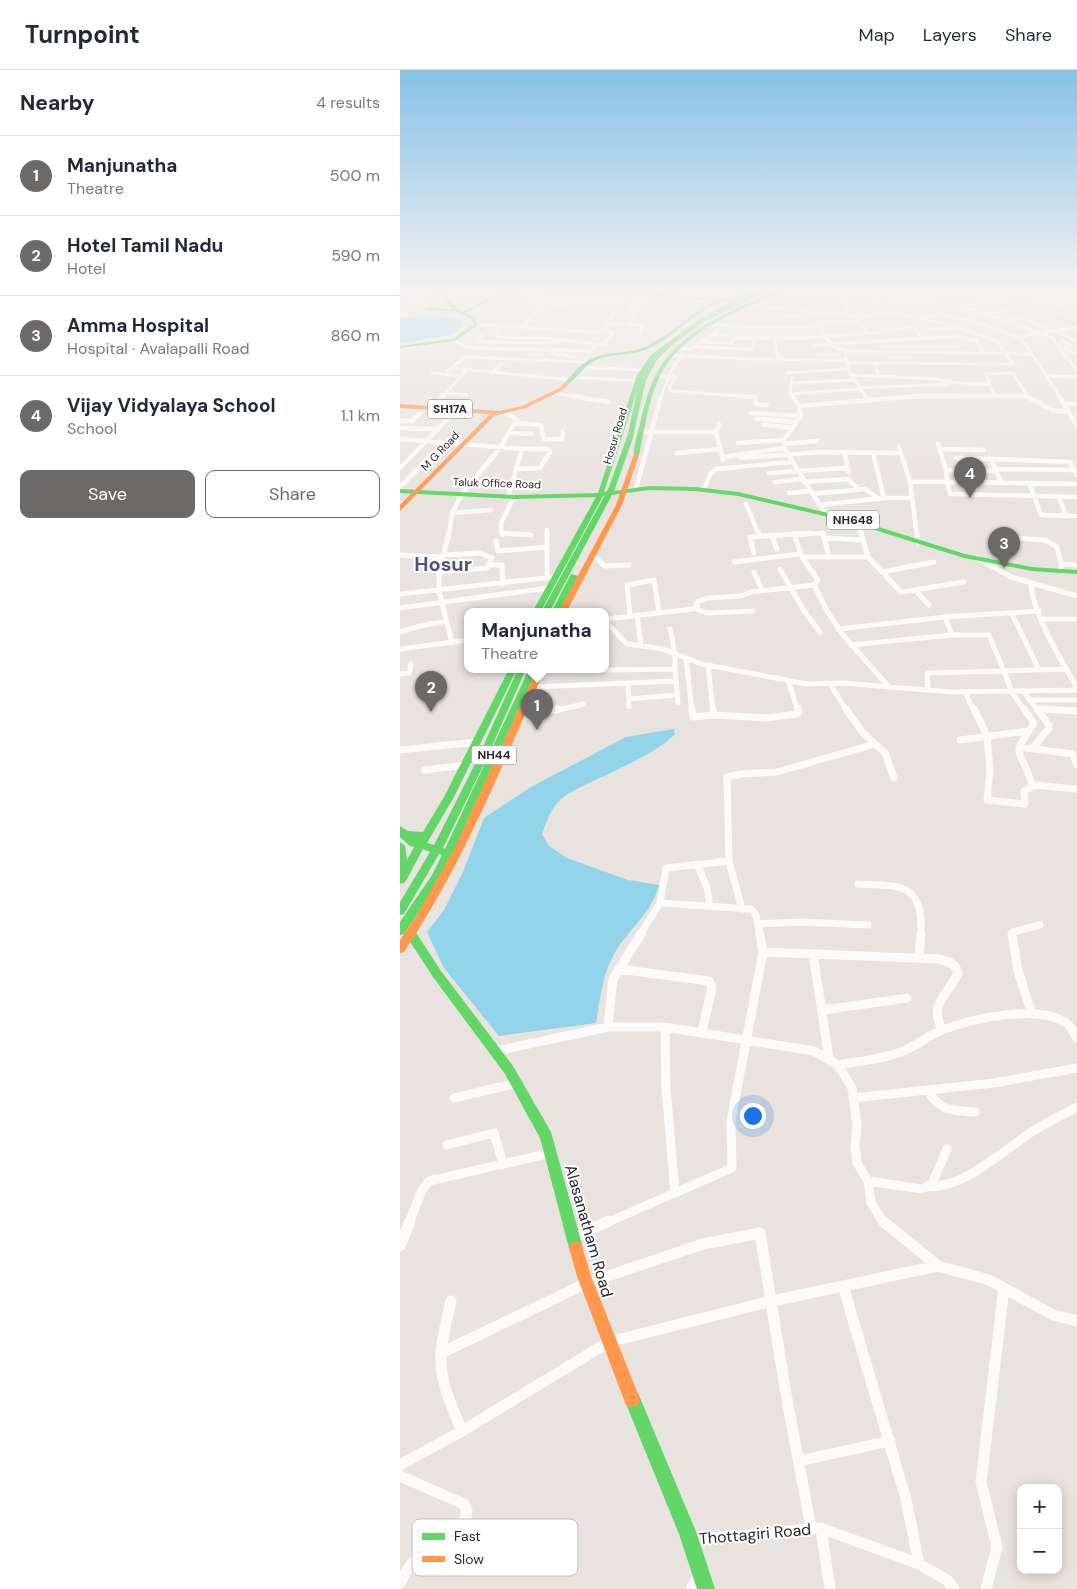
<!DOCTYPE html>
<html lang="en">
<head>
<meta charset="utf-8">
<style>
	body { margin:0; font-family:"DM Sans",sans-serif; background:#f6f6f7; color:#1f2937 }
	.controls { position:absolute; right:15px; bottom:15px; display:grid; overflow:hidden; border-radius:10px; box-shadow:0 2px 12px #0003 }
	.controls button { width:45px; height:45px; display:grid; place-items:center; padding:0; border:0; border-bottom:1px solid #e0e1e3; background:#fff; color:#1f2937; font:25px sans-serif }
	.you { position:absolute; left:352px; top:1045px; width:18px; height:18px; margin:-12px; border:4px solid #fff; border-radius:50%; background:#1a73e8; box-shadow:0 0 0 8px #1a73e833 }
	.badge { display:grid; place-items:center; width:32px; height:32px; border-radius:50%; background:#6c6a68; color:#fff; font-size:16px; font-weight:700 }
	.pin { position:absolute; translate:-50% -41px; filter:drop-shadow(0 1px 2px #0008) }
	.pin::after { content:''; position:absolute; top:26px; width:18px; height:15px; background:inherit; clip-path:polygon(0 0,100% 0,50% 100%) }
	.popup { position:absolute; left:64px; top:538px; width:145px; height:65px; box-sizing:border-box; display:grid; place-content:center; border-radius:10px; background:#fff; filter:drop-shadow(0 1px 4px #0005); font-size:16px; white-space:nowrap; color:#747a83 }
	.popup b { font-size:19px; color:#1f2937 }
	.popup::after { content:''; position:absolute; left:50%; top:100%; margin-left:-10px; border:10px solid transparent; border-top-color:#fff }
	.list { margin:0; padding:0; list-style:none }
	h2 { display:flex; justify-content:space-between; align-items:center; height:65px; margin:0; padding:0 20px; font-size:21px }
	h2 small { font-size:16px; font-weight:400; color:#747a83 }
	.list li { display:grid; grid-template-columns:32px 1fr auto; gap:15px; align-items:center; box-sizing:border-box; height:80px; padding:0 20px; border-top:1px solid #e0e1e3 }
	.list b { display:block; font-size:19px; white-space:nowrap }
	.list p { margin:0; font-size:16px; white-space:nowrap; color:#747a83 }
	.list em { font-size:16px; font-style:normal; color:#747a83 }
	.actions { display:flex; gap:10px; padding:15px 20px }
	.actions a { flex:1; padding:11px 0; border:1px solid #6c6a68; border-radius:10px; text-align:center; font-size:18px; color:#6c6a68 }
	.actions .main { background:#6c6a68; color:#fff }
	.map { position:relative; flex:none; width:677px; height:1519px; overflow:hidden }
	header { display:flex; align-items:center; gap:30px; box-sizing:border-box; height:70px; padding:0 25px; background:#fff; border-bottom:1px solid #e0e1e3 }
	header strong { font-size:24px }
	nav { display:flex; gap:28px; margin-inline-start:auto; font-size:18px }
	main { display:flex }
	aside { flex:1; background:#fff }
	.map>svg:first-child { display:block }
	.water { fill:#92d4e9 }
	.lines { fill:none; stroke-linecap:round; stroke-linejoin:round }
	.stream { stroke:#92d4e9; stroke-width:1 }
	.street-far5 { stroke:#fcfbfa; stroke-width:3 }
	.street-far4 { stroke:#fcfbfa; stroke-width:4.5 }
	.street-far3 { stroke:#fcfbfa; stroke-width:5 }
	.street-far2 { stroke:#fcfbfa; stroke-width:7 }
	.street-far1 { stroke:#fcfbfa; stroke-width:9 }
	.street { stroke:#fcfbfa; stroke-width:11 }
	.fast { fill:#63d668; fill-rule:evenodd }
	.slow { fill:#ff974d; fill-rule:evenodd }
	.labels { text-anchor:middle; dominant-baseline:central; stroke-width:4; stroke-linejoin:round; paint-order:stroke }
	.far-street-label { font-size:11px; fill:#292929; stroke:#fff }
	.shield { fill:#fff; stroke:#696969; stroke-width:1 }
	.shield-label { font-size:12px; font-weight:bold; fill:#292929 }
	.near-street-label { font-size:16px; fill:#292929; stroke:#fff }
	.far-town-label { font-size:20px; font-weight:bold; fill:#4a5379; stroke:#fff }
	.key { fill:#fff; stroke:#bfbfbf; stroke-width:1 }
	.key-label { font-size:14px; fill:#292929 }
</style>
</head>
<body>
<header>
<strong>Turnpoint</strong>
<nav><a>Map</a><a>Layers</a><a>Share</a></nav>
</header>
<main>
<aside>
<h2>Nearby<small>4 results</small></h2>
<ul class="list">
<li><span class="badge">1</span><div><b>Manjunatha</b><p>Theatre</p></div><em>500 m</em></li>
<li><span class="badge">2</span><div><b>Hotel Tamil Nadu</b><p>Hotel</p></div><em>590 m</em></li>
<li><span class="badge">3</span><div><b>Amma Hospital</b><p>Hospital · Avalapalli Road</p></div><em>860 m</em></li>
<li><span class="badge">4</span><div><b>Vijay Vidyalaya School</b><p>School</p></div><em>1.1 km</em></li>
</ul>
<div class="actions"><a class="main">Save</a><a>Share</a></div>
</aside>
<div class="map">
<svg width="677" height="1519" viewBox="0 0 677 1519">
	<rect width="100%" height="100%" fill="#e8e3de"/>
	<path class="water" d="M26 245 62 249V256L52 265 0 273V246L6 248Z
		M274 659 275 664C256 684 213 701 187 714 177 719 165 724 158 732 150 741 146 753 142 764L149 776 167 788 228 810 259 815C253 840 231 858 217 879 202 904 201 925 196 953L99 966 44 898 27 862 44 840 63 802 84 748 131 717 226 667Z"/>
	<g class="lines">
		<path class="stream" d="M611 228 646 244 677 254"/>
		<path class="street-far5" d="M104 219 107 222
			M436 219 446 230V245
			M483 219 501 244 520 248 543 244
			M517 219 543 244 582 254 619 268 626 275 660 327
			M631 219 649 223
			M0 226 23 229
			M221 226 247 227
			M475 226 480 236
			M445 227 489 226
			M491 229 527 230
			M633 229 649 223
			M424 230V244
			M131 231H220
			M234 232 229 242 235 243
			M640 234 677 223
			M343 235 455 246 501 244
			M654 237 677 230
			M563 241 595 236
			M588 243 629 238
			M572 246 557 236 611 229 595 219
			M384 247H405L407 242
			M564 249 581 244 588 245 651 267 677 300
			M610 250 624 248 653 262
			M420 253 422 258 420 261 436 278 445 281
			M208 254 243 255 240 263
			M313 254 343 257H413L423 252H457
			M76 255C119 255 161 262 204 262
			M101 255 96 265 105 268H146L197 274
			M229 255 242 230
			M123 256 141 237 171 236
			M514 257 522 268
			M530 259H553
			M657 261 677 272
			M83 264 77 272 157 273
			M469 264 510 257
			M312 265 330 266
			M617 267 677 257
			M375 268 376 283 379 287H383
			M53 270 66 277 74 278 191 281
			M560 270H576L584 283
			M661 270 670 275 664 278 677 284
			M302 272 332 273 333 269 338 268H405L468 263 457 252 455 246 458 241
			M415 275 564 266
			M294 277 353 279 355 268
			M279 279H292L318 260
			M152 283 176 287
			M272 285 348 289 444 290
			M186 292H184L195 275 206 273 213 263 204 262 222 228 215 225 221 222
			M445 293 613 294 597 271 556 257 520 248
			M182 297 243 300
			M51 298 172 310
			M47 301 66 287 184 292
			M32 303 61 306
			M92 303 102 293
			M387 303 447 299
			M450 305 478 306 476 293
			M257 306 276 307 269 318 272 321 355 327
			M478 306 534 309 565 314H589
			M647 306 677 307
			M174 307 238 311
			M392 308 390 322 393 327
			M391 313 453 310
			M459 318 549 314
			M46 323 67 325
			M154 323 179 327
			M390 324 460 319
			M594 326 586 304 613 303 628 327
			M42 327 67 300
			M261 327 272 298 282 285
			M466 327 449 301 445 281 631 284
			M507 327 626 326"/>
		<path class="street-far4" d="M171 326 209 332
			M338 326 355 327 356 334 367 335
			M392 326 399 336 401 346 384 370 385 379 424 442
			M465 326 468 330
			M626 326 654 341H668
			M659 326 677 356
			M664 334H677
			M399 336 519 326H626
			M33 337 43 326
			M351 343 401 346
			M357 349 397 352
			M0 351H12L27 337
			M115 353 141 355 144 369H162L163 362
			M319 354 316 362 323 390
			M363 355 393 358
			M0 358 38 359
			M241 362H316
			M109 363 132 364
			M0 369 122 379 108 427
			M338 373 384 370
			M384 374 417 371
			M538 374 546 400
			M499 377 510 412 517 465
			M540 379 584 380
			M277 383 320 379
			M445 383 448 402
			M473 383 484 428
			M337 385 341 388 421 382 501 383
			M323 387 385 378
			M556 388 593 389
			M0 398 57 339
			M116 399 140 398 150 382 148 379H122
			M595 399 675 400
			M369 403 447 398
			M375 412 402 409
			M404 412 448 409 458 419
			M510 412H547L546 400 596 401
			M601 412 592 391 594 389 670 392 677 405
			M629 413 641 445 677 446
			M677 414 547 412 550 424 677 427
			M0 417 42 374
			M236 419 261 326
			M304 419 311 403 316 399 392 392
			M389 423 410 421
			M412 424 465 419 479 429
			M659 427 666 446
			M346 434 359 465
			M419 435 484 428H512
			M52 443 91 440
			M458 452 462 465
			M147 460V465
			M49 465 52 443 62 424 99 379 117 350 111 345 99 343
			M103 465 101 463V453L114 427
			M384 465 394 464
			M394 465 423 463V465"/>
		<path class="street-far3" d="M49 463 39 501V521L52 573
			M102 463 131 465
			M147 463V508
			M359 463 360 466
			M423 463 429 487
			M461 463 468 487H402L418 510 414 515 427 541 443 565 489 617 552 622 677 620
			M517 463 518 473
			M371 465 377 479
			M426 468 463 470
			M605 468 645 470 657 477 661 494
			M96 471 98 481 147 477
			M354 483 350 467 394 464
			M0 485 42 487
			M192 485 205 496 229 495
			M402 487 394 464 411 463
			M468 487 501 522 564 512
			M577 488 611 507 677 526
			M334 492 400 484
			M88 495H102L103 514
			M661 498V494L677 495
			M380 499 404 541 420 562
			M39 502 87 498 92 488 80 483 43 485
			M354 502 362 520
			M482 502 534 492
			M631 514C633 545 662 591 677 618
			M515 520 529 535
			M0 524 154 507
			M0 538 148 518
			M296 539 307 543 353 541
			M611 542 639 600
			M230 545 227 515 254 510 259 542
			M237 545 241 576
			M545 547 552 565
			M206 549 293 539 297 538V532L307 528 341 526 351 522 414 515
			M643 549H677
			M206 552 227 574 263 579 275 584
			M270 559 275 584
			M438 559 545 547 639 541
			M0 562 19 556 47 551
			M451 575 552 565H589L604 601 527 603 528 620
			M0 579 68 570
			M286 588 292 641
			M308 595 313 641
			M275 599 278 633
			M140 601 275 599V584L302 594 407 614 443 613 489 617
			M0 604 9 603 11 594
			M388 610 398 641
			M228 613 229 637
			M430 614 447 641
			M133 617 276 611
			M565 622 574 641
			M624 622 638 641
			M229 629 277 625
			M631 630H677
			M638 639 668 641
			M153 641 184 634
			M625 641 612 622 604 601 667 599"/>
		<path class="street-far2" d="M292 639 293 647 314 645 313 639
			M446 639 463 663 485 683 494 708
			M574 639 587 666 590 700 587 730 625 734 624 721 635 715
			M624 639 634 653 619 677V682L632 713 635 715 677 719
			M643 639 677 641
			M314 645 367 648 397 644 399 642 398 639
			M118 648 159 639
			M560 670 628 661
			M619 677 673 684 677 695
			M632 679 649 658V655L637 639
			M0 680 77 672
			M25 700 65 695
			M329 791 327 707 341 704 377 702 475 674
			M297 794 307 818 310 836
			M458 814C501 816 523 812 521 865
			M260 833 351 839 356 845 360 865
			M358 854 402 852 468 855
			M240 865 260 833 266 798 329 791 342 839
			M612 865 613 862 640 855"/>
		<path class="street-far1" d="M612 864 618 901 632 944
			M363 882 538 889C547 891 556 893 558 903 547 926 529 933 542 960
			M413 884 429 988
			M519 888 521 864
			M218 899 309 911 312 918 302 962
			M423 940 507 928
			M208 957 213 909 241 864
			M265 957 266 1017 275 1123
			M96 981 208 957H265L414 981 438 995 452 1018 457 1055 455 1076 457 1093 468 1111 471 1133 484 1153
			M438 995C458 991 479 990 498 983 514 978 527 966 542 960 572 949 638 933 666 953 671 956 674 963 677 968
			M527 1020C540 1041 552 1041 575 1042
			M54 1028 117 1013
			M453 1028 594 1013 677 998
			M47 1075 94 1063 103 1094
			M468 1111 522 1119 532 1114 547 1079
			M529 1117C565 1117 603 1081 633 1061 647 1052 662 1045 677 1037
			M9 1153 22 1120 29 1111 151 1083
			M206 1153 332 1098 331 1051 363 882 360 864"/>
		<path class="street" d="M483 1151 538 1196 589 1210 653 1245 677 1251
			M173 1167 209 1151
			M0 1176 10 1151
			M443 1216 506 1429 519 1494
			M51 1231C47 1251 40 1272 41 1293 42 1317 53 1339 62 1361
			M41 1283 187 1213 303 1174 360 1163 386 1324 411 1458
			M399 1391 490 1371
			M0 1395 62 1361 209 1272 372 1231 538 1196
			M0 1406 64 1434 67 1441 65 1450C41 1470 13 1483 0 1513
			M421 1458 430 1519
			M290 1470 421 1458 519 1494 547 1510 554 1519
			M292 1519 295 1511 302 1506
			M586 1519 597 1477 581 1412 604 1218"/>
		<path class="fast" d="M29 219C46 218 50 236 63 242L88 228 119 220 246 222 315 229 317 230C327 227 337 227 346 225 355 222 361 219 371 219L302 253 270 277 257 290 246 310 232 371 214 421 249 416 295 417 338 422 450 448 565 484 632 497 677 500V504L632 501 564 488 446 451 338 426 295 421 249 420 212 425 150 541H142L205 425 203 426 141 541H133L196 427 114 429 0 423V419L114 425 198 423 237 305 251 285 298 250 337 228C301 232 280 265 248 279 232 286 213 283 196 290 184 295 178 308 167 315L164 313 165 312C173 304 180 294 191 289 208 280 230 285 247 276 271 264 290 244 314 231L246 224 119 222 92 230 66 243 75 247 78 255 55 271 0 278V276L52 269 74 255 71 249 55 241 26 240 28 238 53 239 42 226ZM237 321 228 364 209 417 207 421 204 422Z
			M381 219H386C370 229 351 234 334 243 306 257 276 275 261 304 248 328 245 358 239 385L234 386C233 375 239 360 241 349 245 334 249 317 257 302 283 258 336 237 381 219Z
			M171 504 178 506 160 541H152Z
			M109 599H117L54 727 27 773 34 775 76 692 118 599H126L85 692 43 778 45 779 129 599H137L42 807 4 864 0 865V852L32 805 42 785 39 784 4 844 0 845V832L30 782 23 779 7 809 4 813 0 814V772L5 776 7 790 14 777 10 776 0 767V756L8 761 23 762 44 727Z
			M11 860 15 861 41 901 113 996 151 1062 183 1178 181 1183 176 1185 171 1183 169 1178 140 1068 105 1004 33 907 7 867 5 864 7 861Z
			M232 1321 238 1323 297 1464 315 1519H297L279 1464 224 1329 226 1323Z"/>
		<path class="slow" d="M357 220 358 222 337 225 335 224Z
			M165 312 170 313 163 320 126 338 94 346 0 441V435L90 344 0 338V334L99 341 122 336 159 318Z
			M234 384 239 385 222 435 167 541H159L216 435Z
			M137 599H145C102 696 63 794 4 882L0 883V870L17 845 54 779Z
			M176 1171 181 1173 191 1206 240 1329 238 1335 232 1337 226 1335 177 1206 169 1178 171 1173Z"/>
	</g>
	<linearGradient id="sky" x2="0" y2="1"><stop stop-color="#85c1e8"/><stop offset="0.51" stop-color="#f5f2f0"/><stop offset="1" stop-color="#f5f2f0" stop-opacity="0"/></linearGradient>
	<rect width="677" height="431" fill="url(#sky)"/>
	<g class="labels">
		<g class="far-street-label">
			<text transform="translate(215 366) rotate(-73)">Hosur Road</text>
			<text transform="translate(40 381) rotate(-46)">M G Road</text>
			<text transform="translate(97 413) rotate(2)">Taluk Office Road</text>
		</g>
		<g class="shield">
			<rect x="27.5" y="329.5" width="45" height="19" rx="4"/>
			<rect x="427" y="440.5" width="52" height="19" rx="4"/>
			<rect x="71.5" y="675.5" width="45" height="19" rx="4"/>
		</g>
		<g class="shield-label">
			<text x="50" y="339">SH17A</text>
			<text x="453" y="450">NH648</text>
			<text x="94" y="685">NH44</text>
		</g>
		<g class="near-street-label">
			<text transform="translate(189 1161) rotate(74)">Alasanatham Road</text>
			<text transform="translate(355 1464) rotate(-5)">Thottagiri Road</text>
		</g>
		<g class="far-town-label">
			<text x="43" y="494">Hosur</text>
		</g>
	</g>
	<rect x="12" y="1449" width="166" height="57" rx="8" class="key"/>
	<rect x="22" y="1463" width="23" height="7" fill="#63d668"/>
	<rect x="22" y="1486" width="23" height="6" fill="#ff974d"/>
	<g class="key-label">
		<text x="54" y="1471">Fast</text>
		<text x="54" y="1494">Slow</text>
	</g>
</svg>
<div class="controls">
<button>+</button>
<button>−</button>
</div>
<div class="you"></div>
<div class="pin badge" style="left:137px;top:660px">1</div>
<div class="popup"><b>Manjunatha</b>Theatre</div>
<div class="pin badge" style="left:31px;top:642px">2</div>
<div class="pin badge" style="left:604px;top:498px">3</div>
<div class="pin badge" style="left:570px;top:428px">4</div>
</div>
</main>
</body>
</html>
